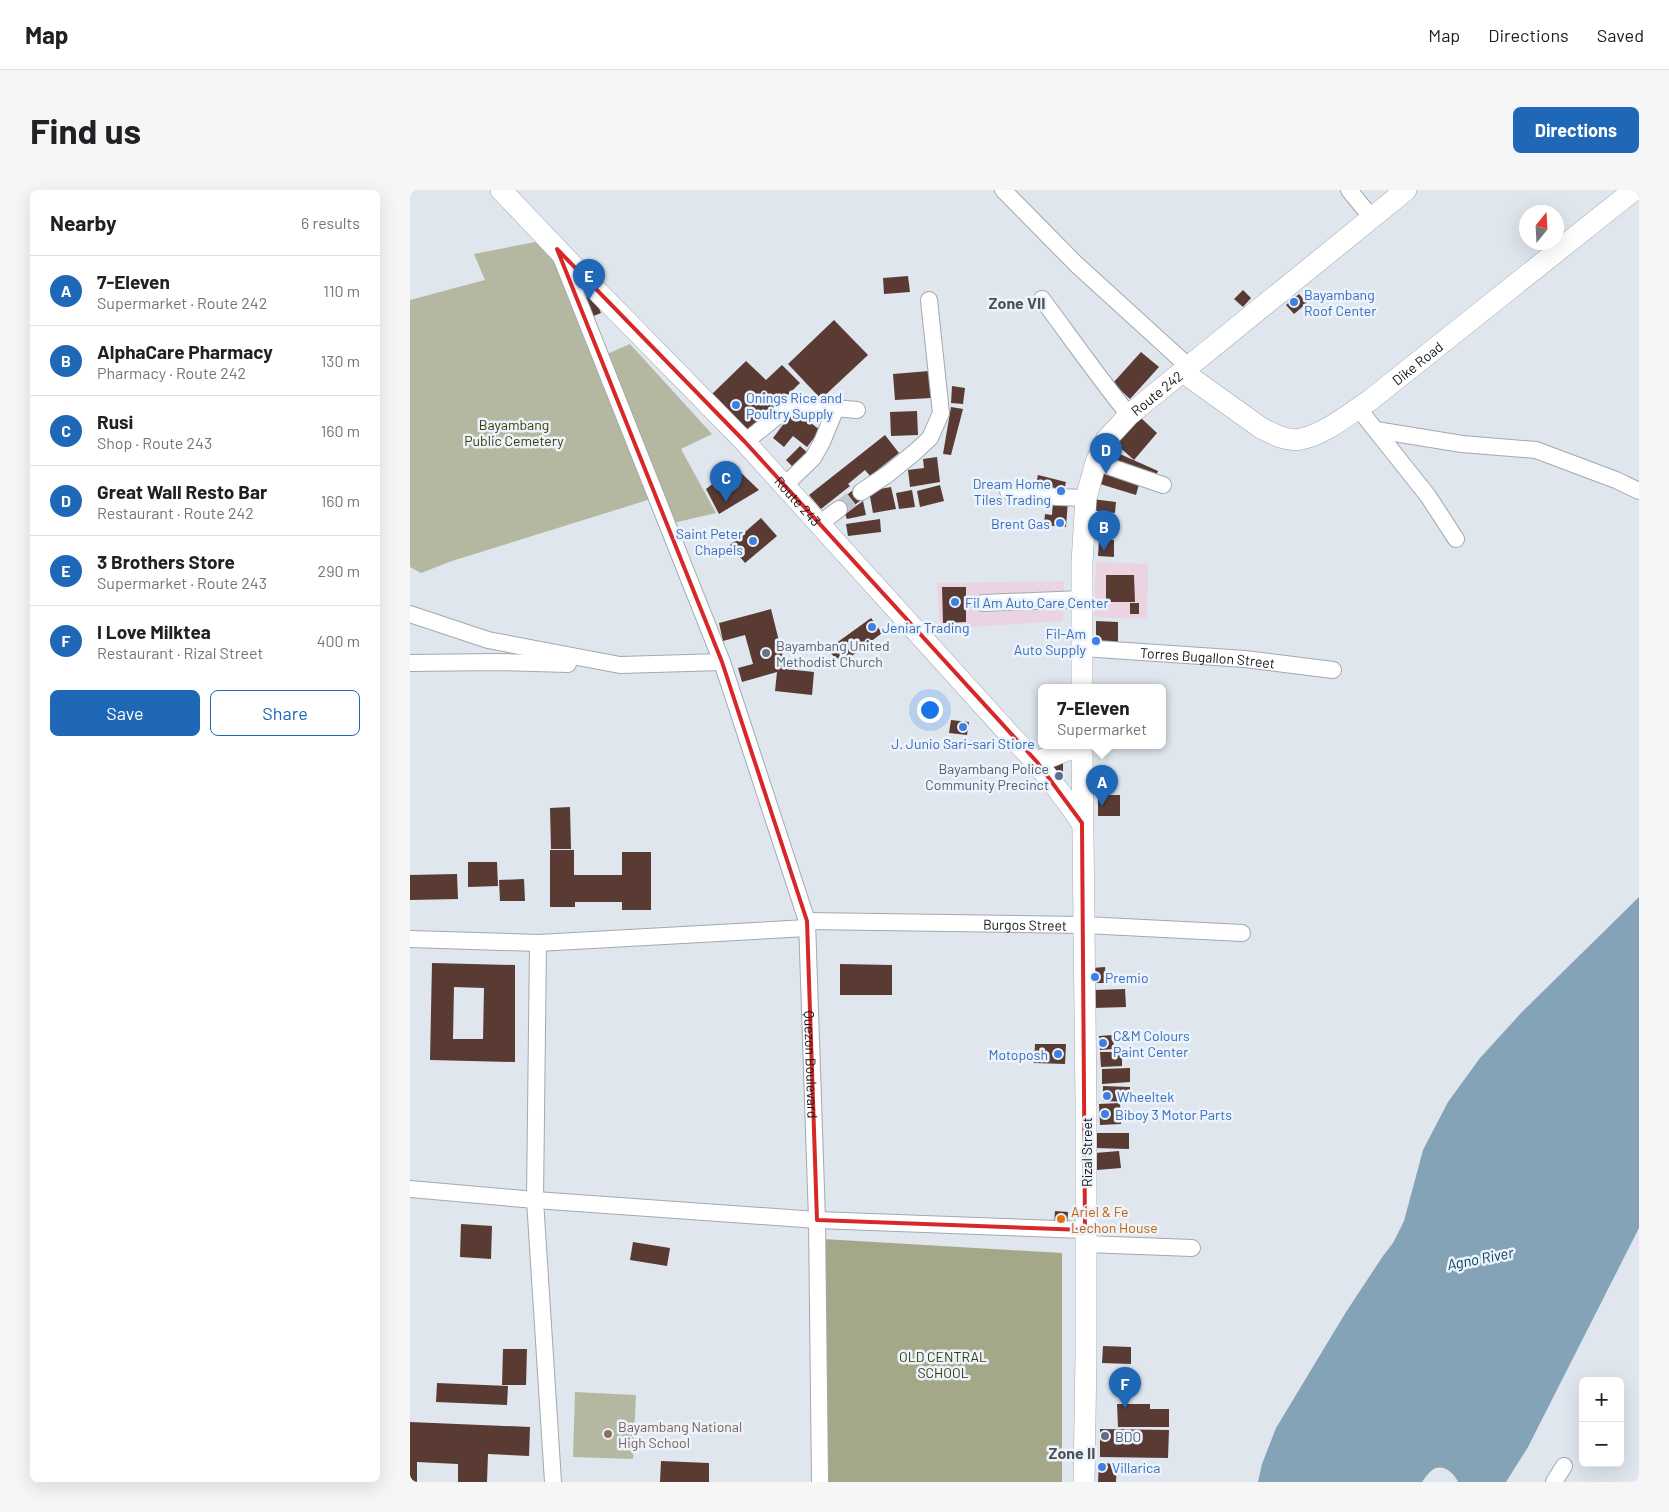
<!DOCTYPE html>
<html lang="en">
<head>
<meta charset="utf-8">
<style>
	body { margin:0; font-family:Barlow,sans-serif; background:#f6f6f6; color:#202124 }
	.controls { position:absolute; right:15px; bottom:15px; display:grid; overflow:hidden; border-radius:8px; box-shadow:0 5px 20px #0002 }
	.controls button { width:45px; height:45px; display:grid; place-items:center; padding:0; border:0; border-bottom:1px solid #e0e0e0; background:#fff; color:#202124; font:25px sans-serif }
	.compass { position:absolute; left:1109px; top:15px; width:45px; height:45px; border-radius:50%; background:#fff; box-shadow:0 5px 20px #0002; rotate:18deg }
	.you { position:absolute; left:519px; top:519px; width:18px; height:18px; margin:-12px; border:4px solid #fff; border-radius:50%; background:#1a73e8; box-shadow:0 0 0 8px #1a73e833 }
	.badge { display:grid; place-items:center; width:32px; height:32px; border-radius:50%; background:#1f67b7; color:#fff; font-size:16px; font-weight:700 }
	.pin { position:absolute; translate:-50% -41px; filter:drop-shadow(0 1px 2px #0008) }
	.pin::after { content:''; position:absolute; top:26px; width:18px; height:15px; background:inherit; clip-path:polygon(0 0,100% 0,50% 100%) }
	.popup { position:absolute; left:628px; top:494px; width:128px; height:65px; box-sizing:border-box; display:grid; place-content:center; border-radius:8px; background:#fff; filter:drop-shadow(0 1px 4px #0005); font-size:16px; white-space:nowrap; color:#757577 }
	.popup b { font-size:19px; color:#202124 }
	.popup::after { content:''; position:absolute; left:50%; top:100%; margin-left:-10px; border:10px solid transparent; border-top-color:#fff }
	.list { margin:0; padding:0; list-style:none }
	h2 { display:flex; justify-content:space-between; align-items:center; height:65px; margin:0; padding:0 20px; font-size:21px }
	h2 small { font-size:16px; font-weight:400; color:#757577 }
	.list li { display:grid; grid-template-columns:32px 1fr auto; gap:15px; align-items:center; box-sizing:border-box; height:70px; padding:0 20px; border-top:1px solid #e0e0e0 }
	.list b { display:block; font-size:19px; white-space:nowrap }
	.list p { margin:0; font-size:16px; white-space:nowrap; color:#757577 }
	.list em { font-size:16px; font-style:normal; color:#757577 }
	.actions { display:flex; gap:10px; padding:15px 20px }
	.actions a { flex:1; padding:11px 0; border:1px solid #1f67b7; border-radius:8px; text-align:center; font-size:18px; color:#1f67b7 }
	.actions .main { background:#1f67b7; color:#fff }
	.map { position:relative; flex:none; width:1229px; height:1292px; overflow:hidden; border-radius:8px }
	header { display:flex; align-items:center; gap:30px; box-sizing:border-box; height:70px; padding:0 25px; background:#fff; border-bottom:1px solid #e0e0e0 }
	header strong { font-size:24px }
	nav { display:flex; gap:28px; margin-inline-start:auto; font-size:18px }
	.intro { display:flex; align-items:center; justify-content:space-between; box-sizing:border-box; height:120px; padding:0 30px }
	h1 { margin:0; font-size:35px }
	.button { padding:12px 22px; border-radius:8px; background:#1f67b7; color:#fff; font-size:18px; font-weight:700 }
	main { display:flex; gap:30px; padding:0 30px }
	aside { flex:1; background:#fff; border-radius:8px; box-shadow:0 5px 20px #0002 }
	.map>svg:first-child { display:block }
	.commercial { fill:#ead4e1 }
	.green { fill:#b4b8a0 }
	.forest { fill:#a4a889 }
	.water { fill:#85a3b6 }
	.building { fill:#593b34; fill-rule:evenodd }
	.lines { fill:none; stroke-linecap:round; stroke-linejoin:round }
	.minor-tunnel { stroke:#c1c7ce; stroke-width:16; stroke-dasharray:16 8; stroke-linecap:butt }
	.minor-casing { stroke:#a2a9b0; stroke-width:18 }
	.major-casing { stroke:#a2a9b0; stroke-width:22 }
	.minor { stroke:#fff; stroke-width:16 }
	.major { stroke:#fff; stroke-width:21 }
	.marked { fill:none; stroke:#d62828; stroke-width:4; stroke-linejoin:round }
	.shop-dot { fill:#3f7fe0; stroke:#ecf3fb; stroke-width:2 }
	.worship-dot { fill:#6b7280; stroke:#ecf3fb; stroke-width:2 }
	.service-dot { fill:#5c6f8a; stroke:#ecf3fb; stroke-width:2 }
	.food-dot { fill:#e8710a; stroke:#ecf3fb; stroke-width:2 }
	.education-dot { fill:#8d6e63; stroke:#ecf3fb; stroke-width:2 }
	.labels { text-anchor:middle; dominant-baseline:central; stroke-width:5; stroke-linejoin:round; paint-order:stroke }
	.shop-label { font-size:14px; fill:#366cbe; stroke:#ecf3fb; text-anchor:start }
	.street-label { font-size:14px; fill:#15171a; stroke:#ecf3fb }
	.park-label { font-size:14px; fill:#383c05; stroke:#ecf3fb }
	.worship-label { font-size:14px; fill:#5b616d; stroke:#ecf3fb; text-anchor:start }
	.service-label { font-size:14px; fill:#4e5e75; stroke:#ecf3fb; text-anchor:end }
	.food-label { font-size:14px; fill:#c56008; stroke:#ecf3fb; text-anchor:start }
	.education-label { font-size:14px; fill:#785e54; stroke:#ecf3fb; text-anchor:start }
	.water-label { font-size:15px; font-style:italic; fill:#003c58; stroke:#ecf3fb }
	.quarter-label { font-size:16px; font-weight:bold; fill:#4b5158; stroke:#ecf3fb }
</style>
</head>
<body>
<header>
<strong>Map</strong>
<nav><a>Map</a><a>Directions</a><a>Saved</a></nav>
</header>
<div class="intro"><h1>Find us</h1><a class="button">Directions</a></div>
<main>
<aside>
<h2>Nearby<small>6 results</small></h2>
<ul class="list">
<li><span class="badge">A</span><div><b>7-Eleven</b><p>Supermarket · Route 242</p></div><em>110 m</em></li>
<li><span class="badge">B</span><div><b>AlphaCare Pharmacy</b><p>Pharmacy · Route 242</p></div><em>130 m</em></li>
<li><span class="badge">C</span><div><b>Rusi</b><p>Shop · Route 243</p></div><em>160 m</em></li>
<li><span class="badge">D</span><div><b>Great Wall Resto Bar</b><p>Restaurant · Route 242</p></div><em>160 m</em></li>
<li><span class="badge">E</span><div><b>3 Brothers Store</b><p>Supermarket · Route 243</p></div><em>290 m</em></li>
<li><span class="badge">F</span><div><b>I Love Milktea</b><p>Restaurant · Rizal Street</p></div><em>400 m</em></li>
</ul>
<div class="actions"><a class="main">Save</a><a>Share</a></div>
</aside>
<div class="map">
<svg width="1229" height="1292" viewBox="0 0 1229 1292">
	<rect width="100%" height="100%" fill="#dfe6ee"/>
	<path class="commercial" d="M686 372 738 374 737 429 684 427Z
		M654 391 653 431 530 439 527 393Z"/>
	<path class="green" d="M130 51 149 70 241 309 42 371 11 383 0 377V110L75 90 64 64Z
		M220 154 302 244 271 259 306 323 263 333 195 165Z
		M165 1202 226 1205 223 1269 163 1267Z"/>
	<path class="forest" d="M413 1049 652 1063V1292H416Z"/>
	<path class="water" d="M1229 707V1038L1118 1257 1096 1292H1048C1045 1284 1035 1275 1026 1278 1020 1280 1015 1288 1012 1292H848L852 1274 866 1238 936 1122 973 1066 983 1053 994 1031 1013 960 1038 912 1070 868 1112 822Z"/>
	<path class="building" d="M498 86 500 102 474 104 473 88Z
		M833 100 841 108 833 117 824 109Z
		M183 104 191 123 181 127 173 108Z
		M889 104 897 113 884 124 876 115Z
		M424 130 458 165 411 209 378 174Z
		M731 162 749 177 720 209 703 193Z
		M336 171 356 190 372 175 390 193 340 242 302 204Z
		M519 181 521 208 485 210 483 184Z
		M542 196 555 198 553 214 541 213Z
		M541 217 553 219 541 265 533 264Z
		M384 220 410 240 397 257 383 246 374 257 363 248Z
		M507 221 508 245 481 246 480 222Z
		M730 227 747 243 724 270 706 254Z
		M475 245 489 263 460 286 455 280 438 294 440 296 411 319 399 305Z
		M390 256 399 264 385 279 376 270Z
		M701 260 748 281 744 290 697 269Z
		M527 267 530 292 500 297 498 280 514 278 513 269Z
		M325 277 349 300 309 324 296 299Z
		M694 280 730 291 726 305 690 294Z
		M628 285 656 292 653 305 625 298Z
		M530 295 534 311 510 317 507 301Z
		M447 297 455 307 433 324 425 314Z
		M481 297 486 319 463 323 459 301Z
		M502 300 505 317 489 319 486 303Z
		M643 309 658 310 656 337 634 335 635 324 642 325Z
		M682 309 706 312 705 323 680 320Z
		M453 311 456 325 437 329 435 324Z
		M351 328 367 346 335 373 320 355Z
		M470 329 471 342 438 346 436 334Z
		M689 350H704V367L688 366Z
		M696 385H724L725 412H696Z
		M532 397H556V432L533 433Z
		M720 413H729V424H720Z
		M361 419 376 479 404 482 402 505 365 501 367 482 332 492 328 478 343 474 335 445 313 451 309 433Z
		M461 428 472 443 430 475 418 459Z
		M686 431 708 432V453H686Z
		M541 530 559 532 557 545 539 543Z
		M653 572V593L637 579Z
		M688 605H710V626H688Z
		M160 617 161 659H141L140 618Z
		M140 660H164V685H212V662H241V720H212V712H165V717H140Z
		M58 672H87L88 696 58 697Z
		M47 684 48 709 0 710V685Z
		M114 689 115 711H90L89 690Z
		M22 773 105 775V872L20 870ZM44 797 74 798 73 849H43Z
		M430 774 482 775V805H430Z
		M695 777 696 793H683L682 778Z
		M715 799 716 817 684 818 683 800Z
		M703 845 704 859 690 860 689 846Z
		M625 854H656L655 874 624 873Z
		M690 862H712V876L691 877Z
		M720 878V892L692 894V879Z
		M693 896 720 897V912L693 911Z
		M710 913 711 934 690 935 689 914Z
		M684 943H719V959L684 958Z
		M709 961 711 978 687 980 685 963Z
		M645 1021 658 1022 657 1037 644 1036Z
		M51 1034 82 1036 81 1069 50 1067Z
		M223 1052 260 1058 257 1076 220 1070Z
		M693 1156 721 1157V1174L692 1173Z
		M93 1159H117L116 1195H92Z
		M27 1193 98 1196 97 1215 26 1212Z
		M707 1214H740V1219H759V1237H708Z
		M0 1232 120 1237 119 1266 78 1264 77 1292H48V1274L7 1272V1292H0Z
		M690 1239 759 1240 758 1268 690 1267Z
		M251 1271 299 1273V1292H250Z
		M689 1273 707 1274 706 1292H688Z"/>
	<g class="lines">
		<path class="minor-tunnel" d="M429 319 451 302"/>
		<defs>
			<g id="minor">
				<path d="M593 0 666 74 779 177"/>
				<path d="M939 0 961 27"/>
				<path id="s1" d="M151 67 312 472 397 731 407 1030 410 1292"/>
				<path d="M632 109C661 148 689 188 719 225"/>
				<path d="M948 218 1018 306 1046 349"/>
				<path d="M966 240 1052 254 1126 260 1206 290 1229 301"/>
				<path d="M335 252 380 216 389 215 447 220"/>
				<path d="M686 272 753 295"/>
				<path d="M374 296 403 268 412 252 426 218"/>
				<path d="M598 301 647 307 676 308"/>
				<path d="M451 302 478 284 505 262 520 248 531 223 519 110"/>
				<path d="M409 334 429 319"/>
				<path d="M573 413 672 409"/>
				<path d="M0 424 78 450 210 475 312 472"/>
				<path id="s2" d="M673 458 835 469 923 480"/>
				<path d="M0 473 87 472 158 474"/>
				<path id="s3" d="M397 731 675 735 832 743"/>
				<path d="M0 749 128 753 397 738"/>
				<path d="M128 753 125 1010 143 1292"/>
				<path d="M0 999 125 1010 407 1030 675 1040"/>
				<path d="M676 1054 782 1058"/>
				<path d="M1144 1292 1154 1276"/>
			</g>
			<g id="major">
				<path id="s4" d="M91 0 188 102 335 252 602 547C629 574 651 602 672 633"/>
				<path id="s5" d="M773 182 851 238C863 244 878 252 891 249 915 244 939 224 959 211L1224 0"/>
				<path id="s6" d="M672 497V373L676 308 686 272 696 250 719 225 996 0"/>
				<path d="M672 555 676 912V1165L674 1292"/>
				<path d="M627 572 670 555"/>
			</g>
		</defs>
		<use href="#minor" class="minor-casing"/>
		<use href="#major" class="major-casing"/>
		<use href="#minor" class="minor"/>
		<use href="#major" class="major"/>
	</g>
	<path class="marked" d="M147 59 335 252 627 572 672 633 675 1040 407 1030 397 731 312 472Z"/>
	<g class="shop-dot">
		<circle cx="884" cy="112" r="5"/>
		<circle cx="326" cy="215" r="5"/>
		<circle cx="651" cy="301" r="5"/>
		<circle cx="650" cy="333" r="5"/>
		<circle cx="343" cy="351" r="5"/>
		<circle cx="545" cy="412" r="5"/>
		<circle cx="462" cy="437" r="5"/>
		<circle cx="686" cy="451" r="5"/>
		<circle cx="553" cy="537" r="5"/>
		<circle cx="685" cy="787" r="5"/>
		<circle cx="693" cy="853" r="5"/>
		<circle cx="648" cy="864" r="5"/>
		<circle cx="697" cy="906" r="5"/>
		<circle cx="695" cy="924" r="5"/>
		<circle cx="692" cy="1277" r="5"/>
	</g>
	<circle class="worship-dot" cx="356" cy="463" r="5"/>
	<g class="service-dot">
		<circle cx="649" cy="586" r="5"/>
		<circle cx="695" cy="1246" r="5"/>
	</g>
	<circle class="food-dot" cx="651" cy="1029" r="5"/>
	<circle class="education-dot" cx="198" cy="1244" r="5"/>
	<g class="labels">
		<g class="shop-label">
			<text x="894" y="104">Bayambang<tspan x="894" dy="16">Roof Center</tspan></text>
			<text x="336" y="207">Onings Rice and<tspan x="336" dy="16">Poultry Supply</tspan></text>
			<text x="641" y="293" text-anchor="end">Dream Home<tspan x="641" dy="16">Tiles Trading</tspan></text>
			<text x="640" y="333" text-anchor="end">Brent Gas</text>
			<text x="333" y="343" text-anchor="end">Saint Peter<tspan x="333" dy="16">Chapels</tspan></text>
			<text x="555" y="412">Fil Am Auto Care Center</text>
			<text x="472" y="437">Jeniar Trading</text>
			<text x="676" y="443" text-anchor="end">Fil-Am<tspan x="676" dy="16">Auto Supply</tspan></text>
			<text x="553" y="553" text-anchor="middle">J. Junio Sari-sari Stiore</text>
			<text x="695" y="787">Premio</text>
			<text x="703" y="845">C&amp;M Colours<tspan x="703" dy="16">Paint Center</tspan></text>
			<text x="638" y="864" text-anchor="end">Motoposh</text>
			<text x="707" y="906">Wheeltek</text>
			<text x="705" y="924">Biboy 3 Motor Parts</text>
			<text x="702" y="1277">Villarica</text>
		</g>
		<g class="street-label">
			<text stroke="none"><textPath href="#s5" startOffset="278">Dike Road</textPath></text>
			<text stroke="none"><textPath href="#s6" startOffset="320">Route 242</textPath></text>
			<text stroke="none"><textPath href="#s4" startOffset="430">Route 243</textPath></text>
			<text stroke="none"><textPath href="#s2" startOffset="125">Torres Bugallon Street</textPath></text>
			<text stroke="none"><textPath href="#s3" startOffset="218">Burgos Street</textPath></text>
			<text stroke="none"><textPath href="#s1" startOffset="852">Quezon Boulevard</textPath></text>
			<text transform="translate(676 962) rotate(-90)">Rizal Street</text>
		</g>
		<g class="park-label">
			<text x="104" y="234">Bayambang<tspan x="104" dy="16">Public Cemetery</tspan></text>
			<text x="533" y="1166">OLD CENTRAL<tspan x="533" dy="16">SCHOOL</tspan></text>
		</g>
		<g class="worship-label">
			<text x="366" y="455">Bayambang United<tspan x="366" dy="16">Methodist Church</tspan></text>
		</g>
		<g class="service-label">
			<text x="639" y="578">Bayambang Police<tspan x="639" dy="16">Community Precinct</tspan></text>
			<text x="705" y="1246" text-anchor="start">BDO</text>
		</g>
		<g class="food-label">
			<text x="661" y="1021">Ariel &amp; Fe<tspan x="661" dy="16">Lechon House</tspan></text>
		</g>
		<g class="education-label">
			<text x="208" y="1236">Bayambang National<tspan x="208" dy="16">High School</tspan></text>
		</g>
		<g class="water-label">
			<text transform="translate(1070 1068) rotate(-11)">Agno River</text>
		</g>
		<g class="quarter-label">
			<text x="607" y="112">Zone VII</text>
			<text x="662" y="1262">Zone II</text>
		</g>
	</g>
</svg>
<div class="controls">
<button>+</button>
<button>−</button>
</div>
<svg class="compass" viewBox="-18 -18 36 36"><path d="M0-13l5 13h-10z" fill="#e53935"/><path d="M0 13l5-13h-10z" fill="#757577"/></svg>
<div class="you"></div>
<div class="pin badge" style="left:692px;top:616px">A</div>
<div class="popup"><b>7-Eleven</b>Supermarket</div>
<div class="pin badge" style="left:694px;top:361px">B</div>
<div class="pin badge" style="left:316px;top:312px">C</div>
<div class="pin badge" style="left:696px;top:284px">D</div>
<div class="pin badge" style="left:179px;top:110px">E</div>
<div class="pin badge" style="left:715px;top:1218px">F</div>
</div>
</main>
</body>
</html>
